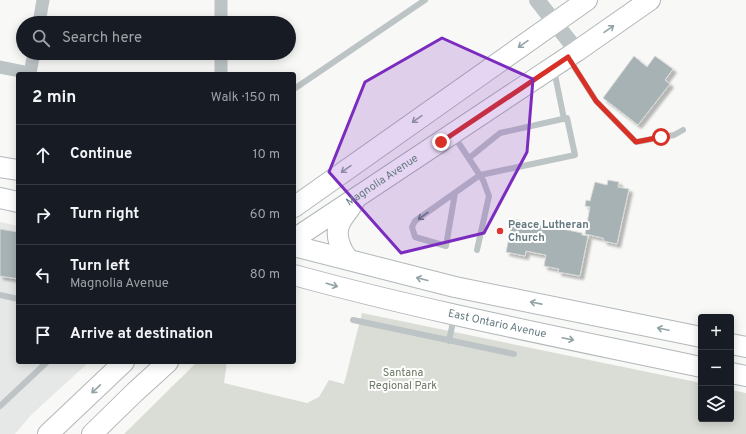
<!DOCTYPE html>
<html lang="en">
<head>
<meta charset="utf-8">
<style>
	body { margin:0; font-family:Overpass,sans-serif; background:#20242c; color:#f1f3f6 }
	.controls { position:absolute; right:12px; bottom:12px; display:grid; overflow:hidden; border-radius:4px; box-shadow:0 2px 10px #0003 }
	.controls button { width:36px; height:36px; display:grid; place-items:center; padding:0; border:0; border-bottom:1px solid #363941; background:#171b24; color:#f1f3f6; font:20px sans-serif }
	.stop { position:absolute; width:12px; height:12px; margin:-9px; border:3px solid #d93025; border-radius:50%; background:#fff }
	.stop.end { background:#d93025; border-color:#fff; box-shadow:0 1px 4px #0008 }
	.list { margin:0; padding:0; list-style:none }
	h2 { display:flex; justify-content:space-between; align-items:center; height:52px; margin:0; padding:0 16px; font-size:17px }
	h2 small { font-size:13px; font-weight:400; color:#9ea1a6 }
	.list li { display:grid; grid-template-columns:26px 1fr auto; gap:12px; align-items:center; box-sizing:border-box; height:60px; padding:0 16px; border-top:1px solid #363941 }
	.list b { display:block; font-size:15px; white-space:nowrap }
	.list p { margin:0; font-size:13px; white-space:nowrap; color:#9ea1a6 }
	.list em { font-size:13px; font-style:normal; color:#9ea1a6 }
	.icon { flex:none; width:22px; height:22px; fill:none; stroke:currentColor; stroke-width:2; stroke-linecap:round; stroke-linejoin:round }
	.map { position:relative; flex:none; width:746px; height:434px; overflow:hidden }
	.search { position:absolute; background:#171b24; box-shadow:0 2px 10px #0003; left:16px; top:16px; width:280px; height:44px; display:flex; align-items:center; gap:10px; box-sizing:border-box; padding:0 14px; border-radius:22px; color:#9ea1a6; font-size:15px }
	.panel { position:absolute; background:#171b24; box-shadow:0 2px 10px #0003; left:16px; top:72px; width:280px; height:292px; border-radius:4px }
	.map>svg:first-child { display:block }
	.built { fill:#e6e8e7 }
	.green { fill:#daddd5 }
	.building { fill:#a7b2b5; stroke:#dadad8; filter:url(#shadow) }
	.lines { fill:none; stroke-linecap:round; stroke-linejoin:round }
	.primary-casing { stroke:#b1b8ba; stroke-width:22 }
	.service { stroke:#bdc4c6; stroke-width:6 }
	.minor { stroke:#bdc4c6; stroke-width:13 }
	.tertiary { stroke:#bdc4c6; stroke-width:16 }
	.primary { stroke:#fff; stroke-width:20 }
	.oneway { stroke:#93a2a6 }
	.oneway2 { stroke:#657a80 }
	.route { stroke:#d93025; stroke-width:5 }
	.marked { fill:#7b2cbf; fill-opacity:0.2; stroke:#7b2cbf; stroke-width:3; stroke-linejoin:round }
	.poi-dot { fill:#dd3531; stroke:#fff; stroke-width:1.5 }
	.labels { text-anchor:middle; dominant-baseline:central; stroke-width:4; stroke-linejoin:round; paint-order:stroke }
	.street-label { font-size:11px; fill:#657a80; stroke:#fff }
	.poi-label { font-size:11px; font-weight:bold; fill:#657a80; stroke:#fff; text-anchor:start }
	.park-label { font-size:11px; fill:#6b7863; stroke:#fff }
</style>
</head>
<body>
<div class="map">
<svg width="746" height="434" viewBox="0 0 746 434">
	<defs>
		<filter id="shadow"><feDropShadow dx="3.5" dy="3.5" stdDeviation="1" flood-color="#0004"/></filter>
	</defs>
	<rect width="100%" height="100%" fill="#f8f8f6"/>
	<path class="built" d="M0 222 18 226V362H89L32 414 15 434H0Z"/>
	<path class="green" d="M362 313 701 383V419H731V390L746 393V434H124L197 362H227L224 383 307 403 319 397 329 380 344 384Z"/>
	<path class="building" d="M634 56 647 67 655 56 673 69 665 80 670 84 638 125 603 98Z
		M608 180 619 182 618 187 629 189 617 244 604 241 603 238 585 234 590 207 585 206 586 200 590 201 595 182 607 185Z
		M513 219 582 233V235L588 236 580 276 558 272 559 269 544 266 546 255 526 251 525 256 506 252Z
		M0 229 18 232V279L0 276Z"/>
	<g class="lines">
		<defs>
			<g id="primary">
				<path d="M0 167 18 170"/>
				<path d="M0 198 18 202"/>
				<path d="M294 207 587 0"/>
				<path id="s1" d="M294 239 577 51 650 0"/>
				<path d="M294 246 455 287 701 337"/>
				<path d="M349 260C341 251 334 235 340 223 343 216 350 209 354 202"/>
				<path id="s2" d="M294 275C428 312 565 338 701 367"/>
				<path d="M731 344 746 347"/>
				<path d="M731 373 746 376"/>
				<path d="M48 434 124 362"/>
				<path d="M92 434 135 392 168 362"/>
			</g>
		</defs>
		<use href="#primary" class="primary-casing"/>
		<path class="service" d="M569 59 596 101 636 142 674 135 683 130
			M554 70 564 119
			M294 89 425 0
			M454 136 483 180 489 196 477 250
			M455 193 446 246 415 237 412 227 415 221 480 175 575 155 567 118 500 133 469 158
			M0 295 18 299
			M353 320 514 354
			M449 341 454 317
			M0 406 47 362"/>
		<path class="minor" d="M221 0V23
			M39 23 43 0
			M221 53V74
			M0 67 30 73 34 53"/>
		<path class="tertiary" d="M537 0 577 51"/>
		<use href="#primary" class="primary"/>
	</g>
	<defs><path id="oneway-shaft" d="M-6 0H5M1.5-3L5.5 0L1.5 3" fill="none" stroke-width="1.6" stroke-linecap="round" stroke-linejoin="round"/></defs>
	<g class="oneway">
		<use href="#oneway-shaft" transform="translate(609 29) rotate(-35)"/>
		<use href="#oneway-shaft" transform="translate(523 44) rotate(145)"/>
		<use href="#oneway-shaft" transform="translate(417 119) rotate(145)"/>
		<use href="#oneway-shaft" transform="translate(346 169) rotate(145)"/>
		<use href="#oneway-shaft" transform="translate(422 279) rotate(-166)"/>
		<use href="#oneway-shaft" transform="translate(332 285) rotate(16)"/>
		<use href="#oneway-shaft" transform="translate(536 303) rotate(-169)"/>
		<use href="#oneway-shaft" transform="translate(663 329) rotate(-168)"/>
		<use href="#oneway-shaft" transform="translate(568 339) rotate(12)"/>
		<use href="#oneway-shaft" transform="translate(96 389) rotate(137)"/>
	</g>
	<use class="oneway2" href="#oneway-shaft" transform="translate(423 216) rotate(144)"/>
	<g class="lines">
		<path class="route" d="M441 142 568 57 596 101 636 142 661 137"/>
	</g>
	<path class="marked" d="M442 38 533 79 527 152 484 233 401 253 329 172 365 82Z"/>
	<circle class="poi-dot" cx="500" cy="231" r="4"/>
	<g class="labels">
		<g class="street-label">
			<text stroke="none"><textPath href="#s1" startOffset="106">Magnolia Avenue</textPath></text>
			<text stroke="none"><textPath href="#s2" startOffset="209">East Ontario Avenue</textPath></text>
		</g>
		<g class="poi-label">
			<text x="508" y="225">Peace Lutheran<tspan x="508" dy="13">Church</tspan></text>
		</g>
		<g class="park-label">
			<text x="403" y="373">Santana<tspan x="403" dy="13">Regional Park</tspan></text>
		</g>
	</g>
</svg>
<div class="controls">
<button>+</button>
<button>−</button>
<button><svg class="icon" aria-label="layers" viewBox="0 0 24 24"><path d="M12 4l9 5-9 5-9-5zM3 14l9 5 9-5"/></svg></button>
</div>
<div class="stop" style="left:661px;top:137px"></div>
<div class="stop end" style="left:441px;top:142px"></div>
<div class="search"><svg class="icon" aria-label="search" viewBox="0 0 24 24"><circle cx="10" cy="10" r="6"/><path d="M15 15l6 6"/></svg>Search here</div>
<section class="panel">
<h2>2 min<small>Walk · 150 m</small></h2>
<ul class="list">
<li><svg class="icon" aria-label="ahead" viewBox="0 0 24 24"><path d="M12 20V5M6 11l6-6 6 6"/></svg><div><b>Continue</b></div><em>10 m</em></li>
<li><svg class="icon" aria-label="right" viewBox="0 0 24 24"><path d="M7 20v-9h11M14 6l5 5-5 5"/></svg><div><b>Turn right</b></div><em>60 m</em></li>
<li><svg class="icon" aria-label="left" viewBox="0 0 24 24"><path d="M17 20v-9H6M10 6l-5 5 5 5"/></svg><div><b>Turn left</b><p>Magnolia Avenue</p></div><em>80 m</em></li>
<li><svg class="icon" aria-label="arrive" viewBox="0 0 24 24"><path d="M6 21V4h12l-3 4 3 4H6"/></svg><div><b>Arrive at destination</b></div></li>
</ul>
</section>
</div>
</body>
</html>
